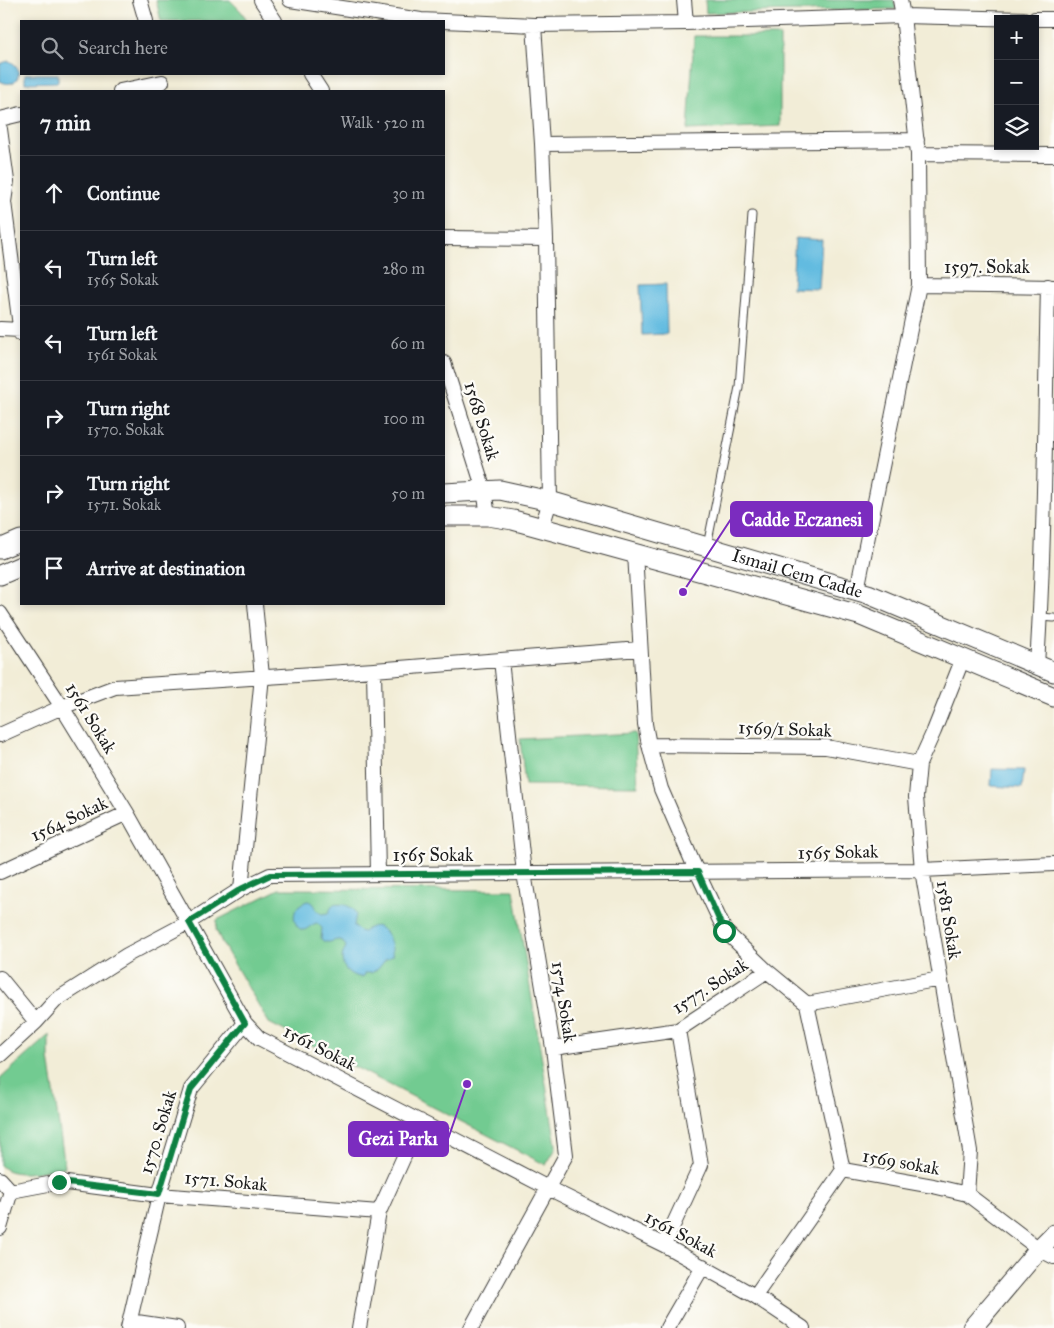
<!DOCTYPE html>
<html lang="en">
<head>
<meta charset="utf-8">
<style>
	body { margin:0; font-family:"IM FELL Great Primer",serif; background:#242831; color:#f1f3f6 }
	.controls { position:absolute; right:15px; top:15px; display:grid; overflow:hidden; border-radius:0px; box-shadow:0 2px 8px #0003 }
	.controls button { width:45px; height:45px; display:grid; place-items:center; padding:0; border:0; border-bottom:1px solid #363941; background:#171b24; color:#f1f3f6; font:25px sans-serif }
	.stop { position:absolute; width:15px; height:15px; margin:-11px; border:4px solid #0b8043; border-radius:50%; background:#fff }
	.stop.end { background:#0b8043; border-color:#fff; box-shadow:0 1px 5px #0008 }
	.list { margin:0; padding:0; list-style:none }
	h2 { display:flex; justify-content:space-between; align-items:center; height:65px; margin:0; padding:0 20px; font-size:21px }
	h2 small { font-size:16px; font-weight:400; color:#9ea1a6 }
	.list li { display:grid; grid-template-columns:32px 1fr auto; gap:15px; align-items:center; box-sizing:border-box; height:75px; padding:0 20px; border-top:1px solid #363941 }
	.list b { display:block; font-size:19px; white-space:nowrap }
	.list p { margin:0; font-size:16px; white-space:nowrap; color:#9ea1a6 }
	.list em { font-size:16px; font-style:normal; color:#9ea1a6 }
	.icon { flex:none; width:28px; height:28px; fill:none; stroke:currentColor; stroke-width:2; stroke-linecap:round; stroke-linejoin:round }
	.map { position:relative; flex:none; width:1054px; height:1328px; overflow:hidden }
	.search { position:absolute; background:#171b24; box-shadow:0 2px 8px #0003; left:20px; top:20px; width:425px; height:55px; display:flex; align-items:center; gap:12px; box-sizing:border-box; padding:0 18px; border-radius:0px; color:#9ea1a6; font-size:19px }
	.panel { position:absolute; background:#171b24; box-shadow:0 2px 8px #0003; left:20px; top:90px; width:425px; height:515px; border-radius:0px }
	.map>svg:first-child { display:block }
	.green { fill:#72cb91; stroke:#477456 }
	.water { fill:#62bbe0; stroke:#3f6c7e }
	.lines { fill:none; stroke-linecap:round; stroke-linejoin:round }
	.lane-casing { stroke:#3c3b38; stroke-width:9 }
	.street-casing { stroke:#3c3b38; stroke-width:16 }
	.secondary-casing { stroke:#3c3b38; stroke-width:21 }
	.lane { stroke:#fff; stroke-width:7 }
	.street { stroke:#fff; stroke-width:14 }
	.secondary { stroke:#fff; stroke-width:19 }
	.route { stroke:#0b8043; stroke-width:6 }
	.labels { text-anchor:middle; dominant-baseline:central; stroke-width:4.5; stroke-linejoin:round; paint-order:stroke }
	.street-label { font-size:18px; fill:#1c1c1c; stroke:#fdfcf7 }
	.leader { fill:none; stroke:#7b2cbf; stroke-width:2 }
	.callout-dot { fill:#7b2cbf; stroke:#fdfcf7; stroke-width:2 }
	.callout { fill:#7b2cbf; stroke:#7b2cbf; stroke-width:2 }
	.callout-label { font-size:19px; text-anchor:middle; font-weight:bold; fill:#fff }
</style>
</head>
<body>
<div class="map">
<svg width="1054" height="1328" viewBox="0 0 1054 1328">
	<rect width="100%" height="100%" fill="#fdfcf7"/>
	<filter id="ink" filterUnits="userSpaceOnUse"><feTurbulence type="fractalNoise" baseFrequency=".02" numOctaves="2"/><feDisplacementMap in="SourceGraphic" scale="10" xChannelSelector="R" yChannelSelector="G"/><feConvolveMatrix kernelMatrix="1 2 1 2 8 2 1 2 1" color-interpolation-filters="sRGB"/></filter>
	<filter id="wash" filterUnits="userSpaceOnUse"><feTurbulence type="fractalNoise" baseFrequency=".0096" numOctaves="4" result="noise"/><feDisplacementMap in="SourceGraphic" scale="20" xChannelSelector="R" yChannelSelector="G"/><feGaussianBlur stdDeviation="1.12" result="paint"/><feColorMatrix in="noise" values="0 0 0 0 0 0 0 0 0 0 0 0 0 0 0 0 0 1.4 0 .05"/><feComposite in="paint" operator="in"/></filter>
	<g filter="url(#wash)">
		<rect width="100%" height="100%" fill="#f2edd7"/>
		<path class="green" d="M156 0H230L240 10 248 21H161Z
			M705 0H894L896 9 706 13Z
			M694 36H780V126L688 130Z
			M635 733 638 786 525 785 520 739Z
			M279 889 514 890 556 1145 555 1150 546 1165 269 1023 222 943 216 930 217 920Z
			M49 1035V1058L65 1167C47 1170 13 1180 0 1165V1079Z"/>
		<path class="water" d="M9 61C27 68 17 91 0 81V64L5 62Z
			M25 74H58V82L25 83Z
			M795 238 822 240 819 289 792 288Z
			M666 284 667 334 642 335 640 285Z
			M992 769 1024 770 1022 788 991 786Z
			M307 901C314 901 315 906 317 911L322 914 328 913 333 905C342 903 352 905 356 914L354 926 359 931 364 932C366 930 368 928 371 927 385 922 394 945 392 956L386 959 378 969 371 973H365L362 977C351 977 342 969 342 958 342 954 345 950 346 946L341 940C333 939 328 946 321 939L322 928 317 923C311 924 307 931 302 930 294 927 292 914 297 908 299 904 303 903 307 901Z"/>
	</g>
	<g filter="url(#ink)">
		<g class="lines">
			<defs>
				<path id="lane" d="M707 546 739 387 752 215
					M1040 617 1054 618"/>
				<path id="street" d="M140 0 146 21
					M261 0 275 21
					M290 0 421 20 534 25 686 23 903 16 1024 19
					M684 0 686 23
					M1035 19H1054
					M534 25 542 144 546 239 550 501 542 527
					M310 74 321 91
					M120 91 162 82
					M0 119 21 114
					M0 129 7 181 4 202 21 334
					M542 144 917 140
					M918 154 1054 155
					M444 238 546 239
					M919 285 1054 287
					M0 329 21 330
					M444 363 484 490 488 516
					M635 553 645 724 649 745 661 789 693 863 725 931 767 971 807 1004 843 1170
					M857 590 919 285 918 154 903 16 900 0
					M0 613 62 707 127 813 245 1023 259 1038 548 1188 664 1245 755 1296 803 1328
					M963 658 934 731 919 764 916 797 922 870 970 1151 967 1194
					M1037 665C1045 539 1045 413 1048 286
					M374 670 378 874
					M0 735 62 707 115 687 374 670 640 649
					M649 745 826 747 919 764
					M0 872 127 813
					M241 889 262 676 255 604
					M0 978 36 1022
					M807 1004 940 979
					M553 1048 678 1030 767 971
					M0 1055 36 1022 56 1000 127 955 189 922 241 889 270 875 922 870 1054 864
					M0 1179 11 1191
					M11 1191 59 1182 159 1195 379 1212
					M0 1228 11 1191
					M664 1245 701 1165 678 1030
					M755 1296 843 1170 933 1186 967 1194 1039 1249 1054 1257
					M130 1321 177 1328
					M128 1328 159 1195 191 1089 245 1023
					M359 1328 379 1212 420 1121
					M471 1328 566 1155 553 1048 524 873 501 660
					M667 1328 703 1266"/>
				<g id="secondary">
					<path id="s1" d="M444 493 500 490 550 501 868 594 1054 672"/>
					<path d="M444 516H488L513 520 859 615 1054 697"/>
					<path d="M0 549 21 540"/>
					<path d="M0 575 21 566"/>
					<path d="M972 1328 1039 1249 1054 1234"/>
				</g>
			</defs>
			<use href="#lane" class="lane-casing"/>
			<use href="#street" class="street-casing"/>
			<use href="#secondary" class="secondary-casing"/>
			<use href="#lane" class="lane"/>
			<use href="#street" class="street"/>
			<use href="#secondary" class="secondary"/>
		</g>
	</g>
	<g class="lines" filter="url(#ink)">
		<path class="route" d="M59 1182 159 1194 191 1089 245 1023 189 922 241 889 270 875 698 872 724 931"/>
	</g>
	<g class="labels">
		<g class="street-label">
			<text x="987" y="267">1597. Sokak</text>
			<text transform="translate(482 421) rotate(73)">1568 Sokak</text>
			<text stroke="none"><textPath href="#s1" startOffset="365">Ismail Cem Cadde</textPath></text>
			<text transform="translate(91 718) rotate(58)">1561 Sokak</text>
			<text transform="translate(785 729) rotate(2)">1569/1 Sokak</text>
			<text transform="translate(69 819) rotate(-25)">1564 Sokak</text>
			<text transform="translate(838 852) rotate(-1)">1565 Sokak</text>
			<text x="433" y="855">1565 Sokak</text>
			<text transform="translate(949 920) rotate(81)">1581 Sokak</text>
			<text transform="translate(710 986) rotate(-33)">1577. Sokak</text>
			<text transform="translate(564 1002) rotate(81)">1574 Sokak</text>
			<text transform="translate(320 1048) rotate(27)">1561 Sokak</text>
			<text transform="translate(158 1132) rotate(-73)">1570. Sokak</text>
			<text transform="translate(901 1162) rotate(10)">1569 sokak</text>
			<text transform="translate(226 1181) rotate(5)">1571. Sokak</text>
			<text transform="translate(681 1234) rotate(28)">1561 Sokak</text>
		</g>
	</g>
	<path class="leader" d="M683 592L731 519M467 1084L448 1139"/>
	<g class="callout-dot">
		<circle cx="683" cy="592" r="5"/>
		<circle cx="467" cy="1084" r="5"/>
	</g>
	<g class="callout">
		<rect x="731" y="502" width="141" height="34" rx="5"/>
		<rect x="349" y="1122" width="99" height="34" rx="5"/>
	</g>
	<g class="callout-label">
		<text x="802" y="526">Cadde Eczanesi</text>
		<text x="398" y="1145">Gezi Parkı</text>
	</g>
</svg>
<div class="controls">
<button>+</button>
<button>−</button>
<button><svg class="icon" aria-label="layers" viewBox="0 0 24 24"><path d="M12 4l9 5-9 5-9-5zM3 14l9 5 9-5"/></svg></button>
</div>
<div class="stop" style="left:724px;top:931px"></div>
<div class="stop end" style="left:59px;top:1182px"></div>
<div class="search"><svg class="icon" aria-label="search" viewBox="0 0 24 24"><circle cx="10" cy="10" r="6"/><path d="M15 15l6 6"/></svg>Search here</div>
<section class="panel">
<h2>7 min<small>Walk · 520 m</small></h2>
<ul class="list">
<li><svg class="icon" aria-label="ahead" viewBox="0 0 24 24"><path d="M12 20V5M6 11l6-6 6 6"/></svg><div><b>Continue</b></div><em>30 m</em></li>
<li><svg class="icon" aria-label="left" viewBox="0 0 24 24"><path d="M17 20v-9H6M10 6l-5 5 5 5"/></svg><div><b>Turn left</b><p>1565 Sokak</p></div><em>280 m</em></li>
<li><svg class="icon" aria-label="left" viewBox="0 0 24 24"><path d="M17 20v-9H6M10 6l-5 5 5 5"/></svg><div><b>Turn left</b><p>1561 Sokak</p></div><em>60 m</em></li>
<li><svg class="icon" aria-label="right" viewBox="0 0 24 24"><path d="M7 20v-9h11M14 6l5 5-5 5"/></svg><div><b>Turn right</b><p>1570. Sokak</p></div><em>100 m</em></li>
<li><svg class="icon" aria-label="right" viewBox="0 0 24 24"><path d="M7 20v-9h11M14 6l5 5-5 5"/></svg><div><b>Turn right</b><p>1571. Sokak</p></div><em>50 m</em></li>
<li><svg class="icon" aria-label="arrive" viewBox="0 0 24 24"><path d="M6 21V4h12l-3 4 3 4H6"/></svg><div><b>Arrive at destination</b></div></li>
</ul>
</section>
</div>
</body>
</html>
